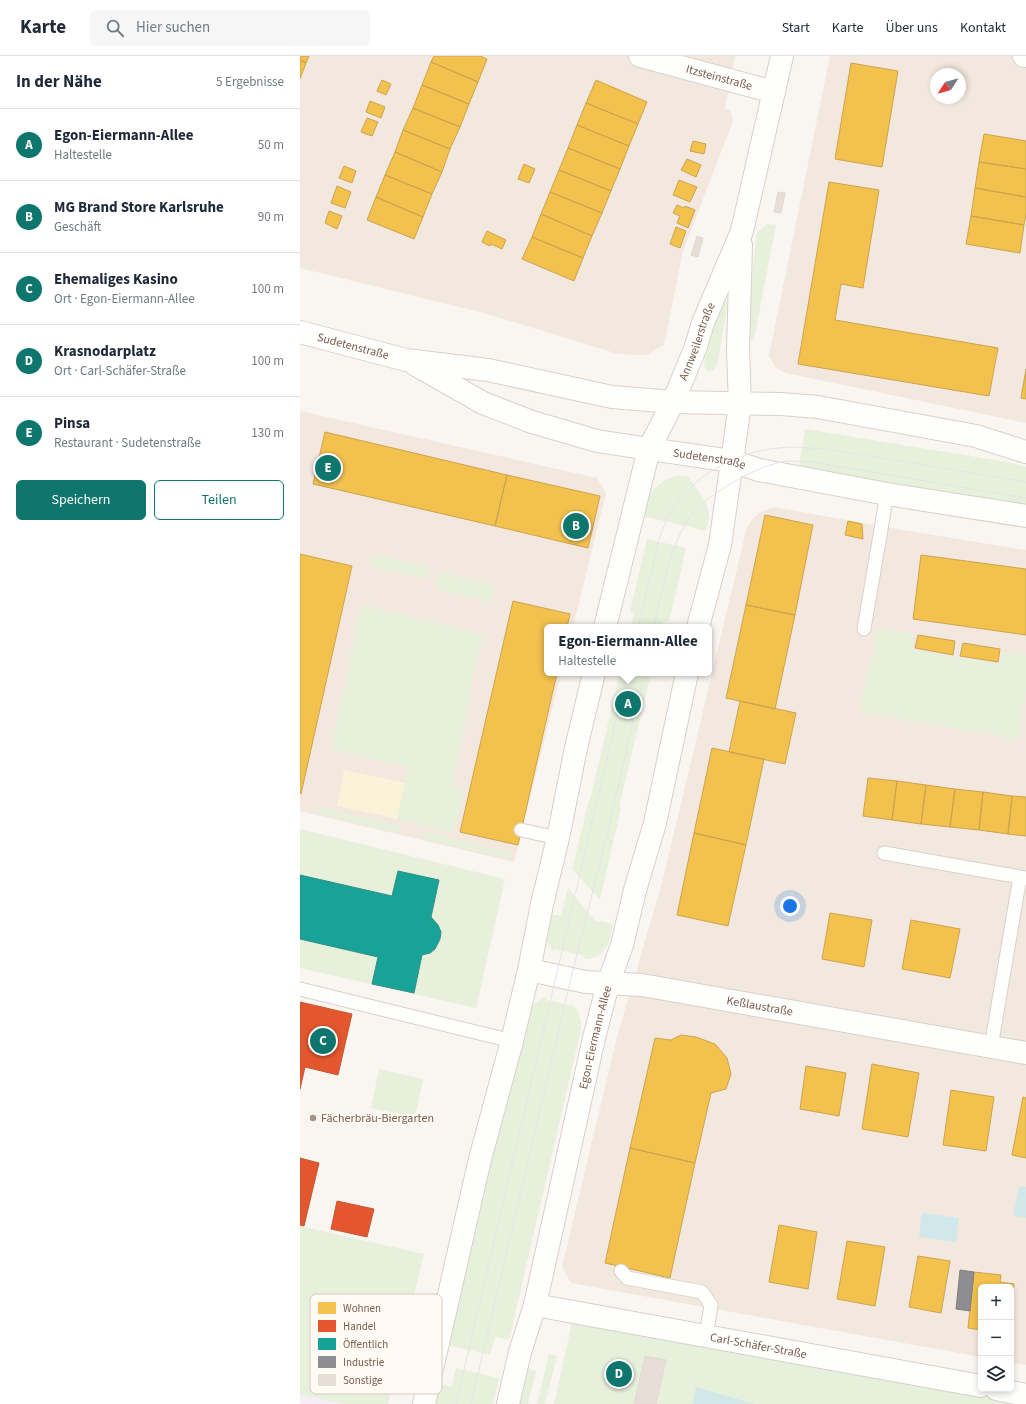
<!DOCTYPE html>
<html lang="de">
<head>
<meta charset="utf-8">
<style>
	body { margin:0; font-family:"Source Sans 3",sans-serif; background:#f6f6f7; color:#1f2937 }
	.controls { position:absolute; right:12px; bottom:12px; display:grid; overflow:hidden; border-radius:6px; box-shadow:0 2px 6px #0003 }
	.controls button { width:36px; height:36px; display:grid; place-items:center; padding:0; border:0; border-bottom:1px solid #e0e1e3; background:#fff; color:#1f2937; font:20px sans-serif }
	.compass { position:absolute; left:630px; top:12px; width:36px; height:36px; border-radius:50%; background:#fff; box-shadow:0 2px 6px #0003; rotate:234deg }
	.you { position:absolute; left:490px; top:850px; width:14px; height:14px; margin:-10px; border:3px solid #fff; border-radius:50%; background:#1a73e8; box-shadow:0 0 0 6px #1a73e833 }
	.badge { display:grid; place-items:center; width:26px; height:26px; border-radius:50%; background:#0f766e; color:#fff; font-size:13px; font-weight:700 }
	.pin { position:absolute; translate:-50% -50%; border:2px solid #fff; box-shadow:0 1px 4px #0006 }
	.popup { position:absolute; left:244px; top:568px; width:168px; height:52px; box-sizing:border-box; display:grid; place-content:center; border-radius:6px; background:#fff; filter:drop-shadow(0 1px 3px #0005); font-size:13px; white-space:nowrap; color:#747a83 }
	.popup b { font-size:15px; color:#1f2937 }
	.popup::after { content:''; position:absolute; left:50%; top:100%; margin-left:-8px; border:8px solid transparent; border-top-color:#fff }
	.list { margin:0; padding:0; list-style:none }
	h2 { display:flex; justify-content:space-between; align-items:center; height:52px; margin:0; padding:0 16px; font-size:17px }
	h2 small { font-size:13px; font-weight:400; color:#747a83 }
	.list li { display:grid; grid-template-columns:26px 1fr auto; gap:12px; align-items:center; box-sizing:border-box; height:72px; padding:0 16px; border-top:1px solid #e0e1e3 }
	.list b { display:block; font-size:15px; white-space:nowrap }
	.list p { margin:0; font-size:13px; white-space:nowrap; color:#747a83 }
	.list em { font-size:13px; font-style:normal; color:#747a83 }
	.actions { display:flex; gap:8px; padding:12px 16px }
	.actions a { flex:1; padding:9px 0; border:1px solid #0f766e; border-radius:6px; text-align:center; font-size:14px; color:#0f766e }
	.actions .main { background:#0f766e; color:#fff }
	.icon { flex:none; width:22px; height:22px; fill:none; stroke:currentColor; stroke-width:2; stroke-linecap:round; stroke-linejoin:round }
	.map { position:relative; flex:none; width:726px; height:1348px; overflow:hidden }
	header { display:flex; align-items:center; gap:24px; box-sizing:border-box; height:56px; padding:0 20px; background:#fff; border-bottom:1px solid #e0e1e3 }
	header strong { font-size:19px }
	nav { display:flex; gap:22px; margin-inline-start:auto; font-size:14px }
	.search { width:280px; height:36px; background:#f6f6f7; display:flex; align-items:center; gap:10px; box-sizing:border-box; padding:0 14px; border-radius:6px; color:#747a83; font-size:15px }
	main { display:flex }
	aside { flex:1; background:#fff }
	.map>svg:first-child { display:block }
	.residential { fill:#f2e8de; fill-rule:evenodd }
	.education { fill:#f6eef6 }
	.green { fill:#e7f0db }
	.sand { fill:#fbf2d9 }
	.water { fill:#d0e8ea }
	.homes { fill:#f2c14e; stroke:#cea34e }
	.shops { fill:#e4572e; stroke:#c45837 }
	.public { fill:#17a398; stroke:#358e82 }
	.industry { fill:#8d8d92; stroke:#877e7d }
	.building { fill:#e6ded7; stroke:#e2d8d2 }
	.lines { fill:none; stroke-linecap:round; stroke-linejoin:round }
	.service-casing { stroke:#d7d1cb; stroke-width:15 }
	.minor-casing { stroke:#d7d1cb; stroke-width:24 }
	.tertiary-casing { stroke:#d7d1cb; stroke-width:24 }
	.secondary-casing { stroke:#d9d2cb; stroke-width:24 }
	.service { stroke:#fefefd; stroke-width:13 }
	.minor { stroke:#fefefd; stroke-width:22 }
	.tertiary { stroke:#fefefd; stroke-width:22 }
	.secondary { stroke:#fefefd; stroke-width:22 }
	.tram { stroke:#e6e3e7; stroke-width:1 }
	.poi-dot { fill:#a69286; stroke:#fffaf3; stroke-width:1.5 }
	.labels { text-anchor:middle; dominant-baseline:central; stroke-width:4; stroke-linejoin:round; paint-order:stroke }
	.street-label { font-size:12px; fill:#7a5c4d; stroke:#fffaf3 }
	.poi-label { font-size:12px; fill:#7a5c4d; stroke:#fffaf3; text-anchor:start }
	.key { fill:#fffaf3; stroke:#d7cbc1; stroke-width:1 }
	.key-label { font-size:11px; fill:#7a5c4d }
</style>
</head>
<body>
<header>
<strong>Karte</strong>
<div class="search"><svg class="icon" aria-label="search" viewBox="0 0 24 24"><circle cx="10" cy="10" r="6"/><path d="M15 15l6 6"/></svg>Hier suchen</div>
<nav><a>Start</a><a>Karte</a><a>Über uns</a><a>Kontakt</a></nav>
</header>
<main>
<aside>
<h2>In der Nähe<small>5 Ergebnisse</small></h2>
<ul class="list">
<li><span class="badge">A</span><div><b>Egon-Eiermann-Allee</b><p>Haltestelle</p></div><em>50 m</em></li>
<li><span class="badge">B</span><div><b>MG Brand Store Karlsruhe</b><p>Geschäft</p></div><em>90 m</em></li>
<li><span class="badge">C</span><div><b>Ehemaliges Kasino</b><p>Ort · Egon-Eiermann-Allee</p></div><em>100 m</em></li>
<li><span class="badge">D</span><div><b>Krasnodarplatz</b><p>Ort · Carl-Schäfer-Straße</p></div><em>100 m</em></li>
<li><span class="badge">E</span><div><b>Pinsa</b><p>Restaurant · Sudetenstraße</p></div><em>130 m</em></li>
</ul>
<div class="actions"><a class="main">Speichern</a><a>Teilen</a></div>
</aside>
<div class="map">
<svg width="726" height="1348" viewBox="0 0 726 1348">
	<rect width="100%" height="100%" fill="#f9f5f0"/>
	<path class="residential" d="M0 0H435L425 52 431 56 433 65 383 195 364 289 347 299 318 298 184 257 0 212Z
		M530 0H726V367L486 317 476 312 469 300ZM636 18H660V42H636Z
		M0 355 297 422 306 437 273 571H247V617H261L214 806 0 755Z
		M473 451 596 473 726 494V1309L711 1306V1231H681V1301L271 1227 262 1211 317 981 362 827 447 471 454 461 461 456Z"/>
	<path class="education" d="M0 1338 45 1348H0Z"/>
	<path class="green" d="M468 168 476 169 454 283 448 284V253L457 176Z
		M423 243 428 247 417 310 414 314 409 315 405 313 404 308 420 245Z
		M505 373 707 406 726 411V450L499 411Z
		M377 419 387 420C396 431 408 445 409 459 409 464 407 470 406 475L339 459C346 440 356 426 377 419Z
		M347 483 386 492 369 566 363 565 362 571H331L334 558 330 556Z
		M74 499 129 511 127 523 72 511Z
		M139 516 195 529 190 546 135 533Z
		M61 549 183 579 176 608 152 730 164 734 154 777 97 763 108 711 31 693Z
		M578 573 614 578 612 594 700 608 703 595 726 599V636L718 683 559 656Z
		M320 617H351L319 751 321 752 300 844 272 813 289 744H290Z
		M19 751 101 770 99 777 17 757Z
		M0 773 205 823 176 952 0 912Z
		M125 776 211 797 210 803 123 783Z
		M268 832 294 864 313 868C310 886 306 902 285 903V900L255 893 254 896 244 882 246 857 261 860Z
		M246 941V944L274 950C281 960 282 967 280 978L209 1284 195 1281 190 1299 147 1289 226 959C231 950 237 946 246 941Z
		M79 1013 123 1023 115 1061 71 1052Z
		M0 1170 124 1198 88 1348H45L0 1338Z
		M272 1267 718 1348H254Z
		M249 1298 257 1300 245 1348H237Z
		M156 1312 199 1322 193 1348H133L138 1328 152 1331Z
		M228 1313 236 1315 228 1348H220Z"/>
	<path class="sand" d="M44 714 105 727 97 763 37 750Z"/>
	<path class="water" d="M719 1130 726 1131V1162L713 1160Z
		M622 1157 659 1162 656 1186 619 1181Z
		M396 1331 454 1348H393Z"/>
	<path class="homes" d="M0 0H9L6 7 0 4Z
		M134 0H180L187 3 178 26 131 6Z
		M0 4 6 7 0 23Z
		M131 6 178 26 169 48 122 29Z
		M551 7 598 15 582 111 535 103Z
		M82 24 91 28 86 39 77 35Z
		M296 24 347 46 338 68 286 47Z
		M122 29 169 48 160 71 113 52Z
		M70 45 85 51 81 62 66 56Z
		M286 47 338 68 329 90 277 69Z
		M113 52 160 71 150 93 103 74Z
		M67 62 78 66 72 80 61 76Z
		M277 69 329 90 320 113 268 92Z
		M103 74 150 93 142 116 95 96Z
		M684 78 726 85V113L679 106Z
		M393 85 406 88 404 98 390 95Z
		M268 92 320 113 311 135 259 114Z
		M95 96 142 116 132 138 85 119Z
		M387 103 401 109 396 121 381 114Z
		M679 106 726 113V141L675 132Z
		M224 108 235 113 229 127 218 123Z
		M44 110 56 115 52 127 39 122Z
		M259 114 311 135 302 157 250 136Z
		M85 119 132 138 123 161 76 141Z
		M379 124 397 131 390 146 373 139Z
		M529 126 579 134 563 232 541 228 535 264 698 292 689 340 498 308Z
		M37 130 51 136 45 152 31 147Z
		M675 132 726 141V158L724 169 671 160Z
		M250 136 302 157 292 180 241 158Z
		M76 141 123 161 114 183 67 164Z
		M377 149 384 152 385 150 395 154 388 172 377 167 380 160 373 157Z
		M29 155 42 160 37 173 25 167Z
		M241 158 292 180 283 202 232 181Z
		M671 160 724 169 720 197 666 188Z
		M376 171 386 175 380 192 370 188Z
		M187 175 206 184 202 193 191 188 190 190 182 186Z
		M232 181 283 202 274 225 222 203Z
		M726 313V343L721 342Z
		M25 376 207 419 195 470 13 428Z
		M207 419 300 440 288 492 195 470Z
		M465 459 513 469 495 559 446 549Z
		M548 465 562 468 563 483 545 479Z
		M0 498 52 510 1 738 0 737Z
		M621 499 726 513V579L613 563Z
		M213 545 270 558 267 571H247V617H257L218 789 160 776Z
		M446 549 495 559 475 653 426 642Z
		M618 579 655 585 653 599 615 592Z
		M663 587 700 593 698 606 660 600Z
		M440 645 496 657 485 708 429 696Z
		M412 692 464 703 446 789 394 777Z
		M568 722 597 725 592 764 563 760Z
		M597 725 626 729 621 768 592 764Z
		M626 729 655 733 650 771 621 768Z
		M655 733 683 736 679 774 650 771Z
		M683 736 712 740 708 778 679 774Z
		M712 740 726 741V780L708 778Z
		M394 777 446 789 428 870 377 859Z
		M530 857 572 864 564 911 522 903Z
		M611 864 660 873 650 922 602 913Z
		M381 979 396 981 415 988 427 1002 431 1018 426 1033 411 1037 395 1107 330 1092 355 982 371 984Z
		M572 1008 619 1017 608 1081 562 1073Z
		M506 1010 546 1017 539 1060 500 1053Z
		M651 1034 694 1041 686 1095 643 1089Z
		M723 1041 726 1042V1102L712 1099Z
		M330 1092 395 1107 370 1222 305 1207Z
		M479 1169 517 1176 508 1233 469 1226Z
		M547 1185 585 1191 575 1250 537 1243Z
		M618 1200 650 1205 641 1257 609 1251Z
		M674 1216 701 1219 700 1226 714 1228 711 1259V1231H681V1274L668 1272Z"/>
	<path class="shops" d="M0 946 52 958 38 1019 5 1011 0 1033Z
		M0 1102 19 1107 4 1170 0 1169Z
		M37 1145 74 1153 67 1181 31 1173Z"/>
	<path class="public" d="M98 815 139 824 131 861 138 869 141 876 140 883 135 893 130 897 122 899 114 937 72 928 78 901 0 883V819L92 840Z"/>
	<path class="industry" d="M660 1214 674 1216 670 1255 656 1253Z"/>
	<path class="building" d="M478 136 485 137 481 157 474 156Z
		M397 180 403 182 398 201 391 199Z
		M345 1300 366 1304 356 1348H334Z"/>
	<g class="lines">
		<defs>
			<path id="service" d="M564 573 587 438
				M221 774 258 782
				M584 797 726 822
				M0 933 212 985
				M691 991 720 821
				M321 1215 327 1222 402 1236 411 1249 406 1280"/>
			<g id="minor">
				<path id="s1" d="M340 0 474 36"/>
				<path d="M724 0H726"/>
				<path d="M305 571 349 393"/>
				<path d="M398 571 420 489 432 405"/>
				<path id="s2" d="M229 914 286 926 342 929 726 997"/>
				<path id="s3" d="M235 1249 681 1330"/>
				<path d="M696 1333 726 1339"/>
				<path d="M124 1348 180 1103 212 985 229 914 242 848 258 782 276 692 294 617"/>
				<path id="s4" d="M208 1348 220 1296 235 1249 294 982 308 928 322 889 335 834 355 767 387 617"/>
			</g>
			<g id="tertiary">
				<path id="s5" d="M349 393 373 346 395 293 403 267 442 175 482 0"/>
				<path d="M432 405 440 348 438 294 441 189"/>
			</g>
			<g id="secondary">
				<path id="s6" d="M0 276 106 304 188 314 312 341 373 346 481 348 518 351 676 380 726 396"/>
				<path id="s7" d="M116 309 183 347 232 366 297 385 349 393 432 405 459 414 587 438 726 460"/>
			</g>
		</defs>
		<use href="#service" class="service-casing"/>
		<use href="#minor" class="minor-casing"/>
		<use href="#tertiary" class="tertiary-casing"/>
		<use href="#secondary" class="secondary-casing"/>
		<use href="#service" class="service"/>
		<use href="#minor" class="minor"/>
		<use href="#tertiary" class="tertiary"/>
		<use href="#secondary" class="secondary"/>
		<path class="tram" d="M338 571C343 550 348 530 353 509 357 492 361 473 370 457 391 420 437 396 478 392 496 390 514 392 532 394L726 426
			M354 571C362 536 372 474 400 450 409 441 421 434 432 427 449 417 469 407 489 405 497 405 505 406 513 406L726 442
			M156 1348 327 617
			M171 1348 271 922 308 775 344 617"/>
	</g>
	<circle class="poi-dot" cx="13" cy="1062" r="4"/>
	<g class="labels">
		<g class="street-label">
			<text stroke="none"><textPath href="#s1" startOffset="82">Itzsteinstraße</textPath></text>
			<text stroke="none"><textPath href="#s5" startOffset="118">Annweilerstraße</textPath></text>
			<text stroke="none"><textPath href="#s6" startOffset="55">Sudetenstraße</textPath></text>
			<text stroke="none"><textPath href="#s7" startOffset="311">Sudetenstraße</textPath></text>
			<text stroke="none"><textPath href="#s2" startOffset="234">Keßlaustraße</textPath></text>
			<text stroke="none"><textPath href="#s4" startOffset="377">Egon-Eiermann-Allee</textPath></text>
			<text stroke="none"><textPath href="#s3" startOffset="227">Carl-Schäfer-Straße</textPath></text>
		</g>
		<g class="poi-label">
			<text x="21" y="1062">Fächerbräu-Biergarten</text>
		</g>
	</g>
	<rect x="10" y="1238" width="132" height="100" rx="6" class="key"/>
	<rect x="18" y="1246" width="18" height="12" fill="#f2c14e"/>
	<rect x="18" y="1264" width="18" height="12" fill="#e4572e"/>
	<rect x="18" y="1282" width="18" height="12" fill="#17a398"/>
	<rect x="18" y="1300" width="18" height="12" fill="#8d8d92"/>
	<rect x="18" y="1318" width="18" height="12" fill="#e6ded7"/>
	<g class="key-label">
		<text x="43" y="1256">Wohnen</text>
		<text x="43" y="1274">Handel</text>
		<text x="43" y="1292">Öffentlich</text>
		<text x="43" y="1310">Industrie</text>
		<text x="43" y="1328">Sonstige</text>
	</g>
</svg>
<div class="controls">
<button>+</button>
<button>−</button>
<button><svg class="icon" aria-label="layers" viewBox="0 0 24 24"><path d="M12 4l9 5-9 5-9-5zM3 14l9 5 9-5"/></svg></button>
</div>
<svg class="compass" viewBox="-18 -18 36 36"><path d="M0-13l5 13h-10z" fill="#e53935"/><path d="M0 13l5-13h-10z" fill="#747a83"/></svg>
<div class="you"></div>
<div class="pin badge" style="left:328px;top:648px">A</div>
<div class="popup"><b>Egon-Eiermann-Allee</b>Haltestelle</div>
<div class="pin badge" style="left:276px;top:470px">B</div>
<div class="pin badge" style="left:23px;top:985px">C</div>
<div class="pin badge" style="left:319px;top:1318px">D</div>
<div class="pin badge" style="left:28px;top:412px">E</div>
</div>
</main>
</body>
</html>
